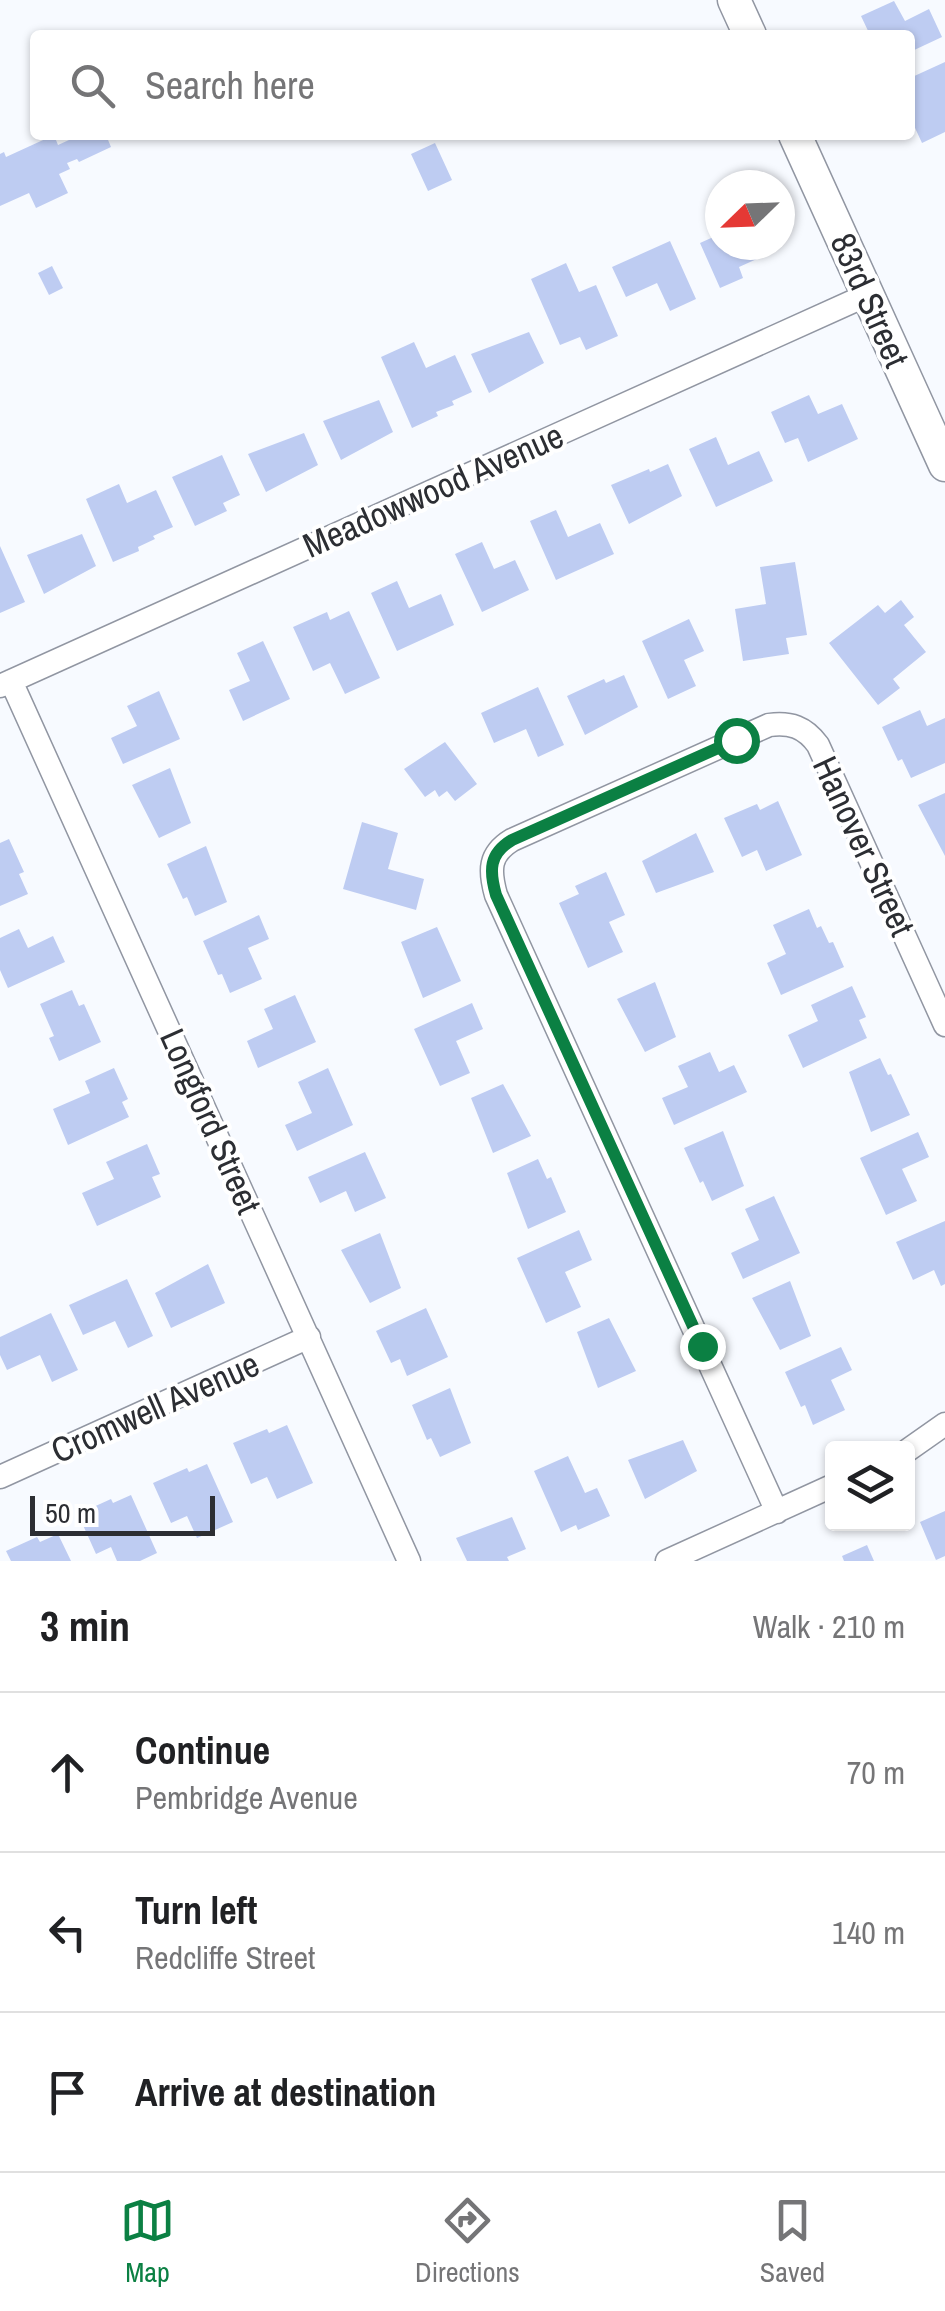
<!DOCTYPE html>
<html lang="en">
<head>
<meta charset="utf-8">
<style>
	body { margin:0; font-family:"Archivo Narrow",sans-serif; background:#f6f6f6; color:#202124 }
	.controls { position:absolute; right:30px; bottom:30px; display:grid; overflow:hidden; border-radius:10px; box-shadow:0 2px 8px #0004 }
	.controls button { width:90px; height:90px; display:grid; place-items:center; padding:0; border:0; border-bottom:2px solid #e0e0e0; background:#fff; color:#202124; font:50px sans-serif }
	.compass { position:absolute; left:705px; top:170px; width:90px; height:90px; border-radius:50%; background:#fff; box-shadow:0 2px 8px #0004; rotate:247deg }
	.scale { position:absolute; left:30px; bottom:25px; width:185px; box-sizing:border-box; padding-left:10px; border:5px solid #2c2e33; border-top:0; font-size:28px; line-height:35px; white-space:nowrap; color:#2c2e33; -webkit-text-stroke:8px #fff; paint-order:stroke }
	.stop { position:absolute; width:30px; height:30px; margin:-22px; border:8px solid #0b8043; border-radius:50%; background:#fff }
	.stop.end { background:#0b8043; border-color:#fff; box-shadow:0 2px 10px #0008 }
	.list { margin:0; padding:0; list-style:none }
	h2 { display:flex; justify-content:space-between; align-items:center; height:130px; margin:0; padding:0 40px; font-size:42px }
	h2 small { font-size:32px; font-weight:400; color:#757577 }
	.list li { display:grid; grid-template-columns:65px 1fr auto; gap:30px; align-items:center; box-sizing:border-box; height:160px; padding:0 40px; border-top:2px solid #e0e0e0 }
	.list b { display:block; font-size:38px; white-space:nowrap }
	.list p { margin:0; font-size:32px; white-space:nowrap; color:#757577 }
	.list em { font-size:32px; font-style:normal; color:#757577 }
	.icon { flex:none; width:55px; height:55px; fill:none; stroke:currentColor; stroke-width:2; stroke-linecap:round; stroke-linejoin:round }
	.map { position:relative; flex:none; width:945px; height:1561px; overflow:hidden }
	.search { position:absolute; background:#fff; box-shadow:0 2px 8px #0004; left:30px; right:30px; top:30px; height:110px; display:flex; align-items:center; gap:25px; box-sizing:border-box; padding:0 35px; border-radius:10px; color:#757577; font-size:38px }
	.sheet { height:610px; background:#fff }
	nav { display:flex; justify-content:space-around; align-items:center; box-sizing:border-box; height:140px; border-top:2px solid #e0e0e0; background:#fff; font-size:28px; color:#757577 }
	nav a { display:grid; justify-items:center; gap:5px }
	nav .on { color:#0b8043 }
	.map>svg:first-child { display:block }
	.building { fill:#beccf2 }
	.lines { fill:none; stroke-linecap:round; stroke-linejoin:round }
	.minor-casing { stroke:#9196a2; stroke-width:25 }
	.secondary-casing { stroke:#9196a2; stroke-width:35 }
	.minor { stroke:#fff; stroke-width:22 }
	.secondary { stroke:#fff; stroke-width:32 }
	.route { stroke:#0b8043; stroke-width:12 }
	.labels { text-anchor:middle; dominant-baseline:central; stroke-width:8; stroke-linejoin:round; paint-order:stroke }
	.street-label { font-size:35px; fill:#2c2e33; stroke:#fff }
</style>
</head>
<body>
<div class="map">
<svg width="945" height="1561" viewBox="0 0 945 1561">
	<rect width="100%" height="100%" fill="#f7faff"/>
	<path class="building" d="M894 1 905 21 929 9 942 37 910 52V35H870L861 16Z
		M945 62V132L922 143 910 117V78Z
		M54 135 58 145 69 140 67 135H106L111 147 79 162 77 159 67 163 70 169 59 174 68 193 36 208 29 193 0 206V154L4 152 6 157Z
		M435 143 452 180 428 191 411 154Z
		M720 234V245H769L772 252 739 267 743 278 720 288 700 243Z
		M670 241 696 299 670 311 657 283 626 297 612 267Z
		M566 263 579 292 596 285 618 336 586 350 580 337 560 345 531 279Z
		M52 266 63 288 49 295 38 273Z
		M529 332 544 363 489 393 471 354Z
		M414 342 426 368 455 355 472 392 452 401 454 405 436 412 438 416 412 428 381 357Z
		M809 395 818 414 842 404 858 439 808 462 798 438 785 443 771 412Z
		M379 400 393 432 341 460 323 421Z
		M304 433 318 465 266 492 248 454Z
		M716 437 728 465 759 451 773 481 716 507 689 449Z
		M222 455 240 495 223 503 227 511 195 526 172 477Z
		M668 464 682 496 629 524 611 485 649 469 650 472Z
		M119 484 127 503 156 490 173 527 153 536 155 539 138 547 139 551 113 562 86 499Z
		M556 510 568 537 600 523 614 554 556 580 530 521Z
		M82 534 96 566 44 594 27 555Z
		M482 542 494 569 515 560 529 590 482 612 455 554Z
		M0 546 25 602 0 613Z
		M795 562 807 635 786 638 789 654 743 661 735 609 766 604 760 567Z
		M397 581 409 608 441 594 454 625 397 651 371 593Z
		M901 600 914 617 904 625 926 652 893 679 900 688 878 705 829 643 878 605 885 613Z
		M349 611 380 678 345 694 330 663 313 671 293 627 327 612 330 620Z
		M689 619 704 651 684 660 696 686 668 699 642 641Z
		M263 641 290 699 243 721 229 690 250 681 237 653Z
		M624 675 638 707 585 735 567 696 604 679 606 683Z
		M538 687 564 745 538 757 526 729 494 743 481 713Z
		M159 691 180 739 123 764 111 738 137 726 127 706Z
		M920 710 927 726 945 718V763L911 778 902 759 898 761 882 727Z
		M445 742 477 784 455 801 447 791 439 797 435 790 425 797 404 769Z
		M170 768 191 823 159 838 132 785Z
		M945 793V856L918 805Z
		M778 801 802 855 766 871 757 850 742 857 724 818 757 804 760 810Z
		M362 822 398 833 388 869 424 879 416 910 343 889Z
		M696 833 714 872 656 893 642 861Z
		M9 839 24 872 19 874 28 894 0 906V843Z
		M206 846 227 902 195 916 187 897 183 899 167 864Z
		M606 872 625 915 609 922 623 952 588 968 559 903 579 894 575 886Z
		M809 909 817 928 821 926 829 943 833 942 844 967 781 995 767 963 786 954 773 925Z
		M259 915 269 939 248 948 262 979 230 993 222 974 218 975 203 941Z
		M437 927 461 981 423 998 401 942Z
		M19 929 28 948 53 936 65 962 8 988 0 970V938Z
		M655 982 676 1037 645 1052 617 999Z
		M852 986 866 1017 859 1020 867 1038 803 1068 788 1035 818 1021 811 1005Z
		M72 990 79 1006 84 1004 101 1042 59 1061 49 1038 54 1036 40 1004Z
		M295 995 316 1042 258 1068 247 1041 273 1029 264 1009Z
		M472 1003 483 1029 456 1041 470 1073 440 1086 414 1029Z
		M710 1052 719 1072 734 1065 747 1092 674 1125 662 1098 688 1087 678 1066Z
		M880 1058 888 1075 891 1074 910 1115 871 1132 849 1072Z
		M114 1068 128 1099 122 1102 129 1117 68 1145 53 1109 90 1093 85 1081Z
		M328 1068 353 1125 297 1151 285 1125 312 1113 298 1082Z
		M503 1084 531 1136 493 1153 471 1098Z
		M723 1131 744 1186 712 1201 703 1181 700 1183 684 1148Z
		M918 1132 929 1157 902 1169 917 1201 886 1215 860 1158Z
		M147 1144 160 1174 152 1177 161 1197 97 1226 82 1193 114 1179 106 1162Z
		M365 1152 386 1198 355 1212 346 1191 320 1203 308 1177Z
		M538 1159 547 1179 551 1177 566 1212 528 1229 507 1173Z
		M774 1196 800 1253 743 1279 731 1253 759 1240 745 1209Z
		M945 1221V1284L941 1286 934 1270 913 1280 896 1242Z
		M579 1230 592 1260 565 1272 581 1307 546 1323 517 1258Z
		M380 1233 401 1288 370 1303 341 1250Z
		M208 1264 225 1303 171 1328 155 1293Z
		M127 1279 153 1336 128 1348 115 1321 83 1335 69 1305Z
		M790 1281 811 1336 780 1350 752 1298Z
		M426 1308 448 1357 407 1376 400 1359 391 1363 376 1331Z
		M51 1313 78 1370 52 1382 40 1355 7 1370 0 1355V1337Z
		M609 1318 636 1371 598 1388 577 1332Z
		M841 1347 852 1370 831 1380 845 1410 813 1425 805 1405 801 1407 785 1372Z
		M450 1388 471 1443 440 1457 431 1438 427 1440 412 1405Z
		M287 1425 313 1483 277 1499 267 1477 251 1484 233 1443 267 1429 269 1433Z
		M683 1440 697 1471 645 1499 628 1460Z
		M568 1456 585 1493 597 1488 610 1516 578 1530 576 1525 561 1532 534 1471Z
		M207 1464 233 1522 197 1538 187 1516 171 1523 153 1483 187 1468 189 1472Z
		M131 1495 157 1553 140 1561H117L111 1547 96 1554 78 1514 111 1499 113 1503Z
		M945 1511V1556L936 1560 920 1522Z
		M512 1517 526 1549 507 1557 509 1561H467L456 1538Z
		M58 1534 71 1561H11L6 1551 37 1537 40 1542Z
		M867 1545 874 1561H844L842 1556Z"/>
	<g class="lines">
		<defs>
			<path id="minor" d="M11 681 409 1561
				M0 686 867 295
				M908 1450 945 1424
				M0 1477 309 1337
				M777 1512 496 895C489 870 489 854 512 840L769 725C790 722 805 727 818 745L945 1025
				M667 1561 832 1486"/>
			<path id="secondary" d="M734 0 750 35
				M795 135 945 465"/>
		</defs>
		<use href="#minor" class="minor-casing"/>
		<use href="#secondary" class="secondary-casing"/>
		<use href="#minor" class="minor"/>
		<use href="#secondary" class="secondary"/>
	</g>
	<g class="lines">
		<path class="route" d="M702 1346 496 895C489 870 489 854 512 840L736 740"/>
	</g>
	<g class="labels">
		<g class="street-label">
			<text transform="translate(870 300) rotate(66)">83rd Street</text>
			<text transform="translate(433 490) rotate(-24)">Meadowwood Avenue</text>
			<text transform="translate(864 846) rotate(65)">Hanover Street</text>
			<text transform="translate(211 1121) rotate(66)">Longford Street</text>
			<text transform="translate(155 1407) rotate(-24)">Cromwell Avenue</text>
		</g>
	</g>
</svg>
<div class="controls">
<button><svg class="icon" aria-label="layers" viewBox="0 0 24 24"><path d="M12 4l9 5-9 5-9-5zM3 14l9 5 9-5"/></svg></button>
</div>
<svg class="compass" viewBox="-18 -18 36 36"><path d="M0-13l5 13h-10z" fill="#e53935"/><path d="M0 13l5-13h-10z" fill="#757577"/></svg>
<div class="scale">50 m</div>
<div class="stop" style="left:736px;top:740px"></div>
<div class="stop end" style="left:702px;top:1346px"></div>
<div class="search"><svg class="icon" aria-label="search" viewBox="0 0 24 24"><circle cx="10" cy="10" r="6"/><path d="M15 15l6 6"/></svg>Search here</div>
</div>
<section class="sheet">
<h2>3 min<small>Walk · 210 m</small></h2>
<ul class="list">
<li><svg class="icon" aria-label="ahead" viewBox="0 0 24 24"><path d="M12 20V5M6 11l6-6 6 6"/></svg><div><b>Continue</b><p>Pembridge Avenue</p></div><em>70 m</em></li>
<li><svg class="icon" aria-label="left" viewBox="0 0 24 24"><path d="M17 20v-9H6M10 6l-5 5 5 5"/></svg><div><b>Turn left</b><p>Redcliffe Street</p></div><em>140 m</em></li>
<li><svg class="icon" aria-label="arrive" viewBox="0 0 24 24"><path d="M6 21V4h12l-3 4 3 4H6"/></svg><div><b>Arrive at destination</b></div></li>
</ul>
</section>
<nav>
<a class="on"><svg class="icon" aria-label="map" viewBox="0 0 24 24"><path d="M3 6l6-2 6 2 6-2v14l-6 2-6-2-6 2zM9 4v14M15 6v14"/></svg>Map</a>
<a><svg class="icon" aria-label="directions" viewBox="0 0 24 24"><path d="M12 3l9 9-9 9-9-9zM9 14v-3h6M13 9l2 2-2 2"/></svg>Directions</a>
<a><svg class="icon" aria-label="saved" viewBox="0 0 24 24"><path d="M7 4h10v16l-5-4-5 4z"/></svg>Saved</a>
</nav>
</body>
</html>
